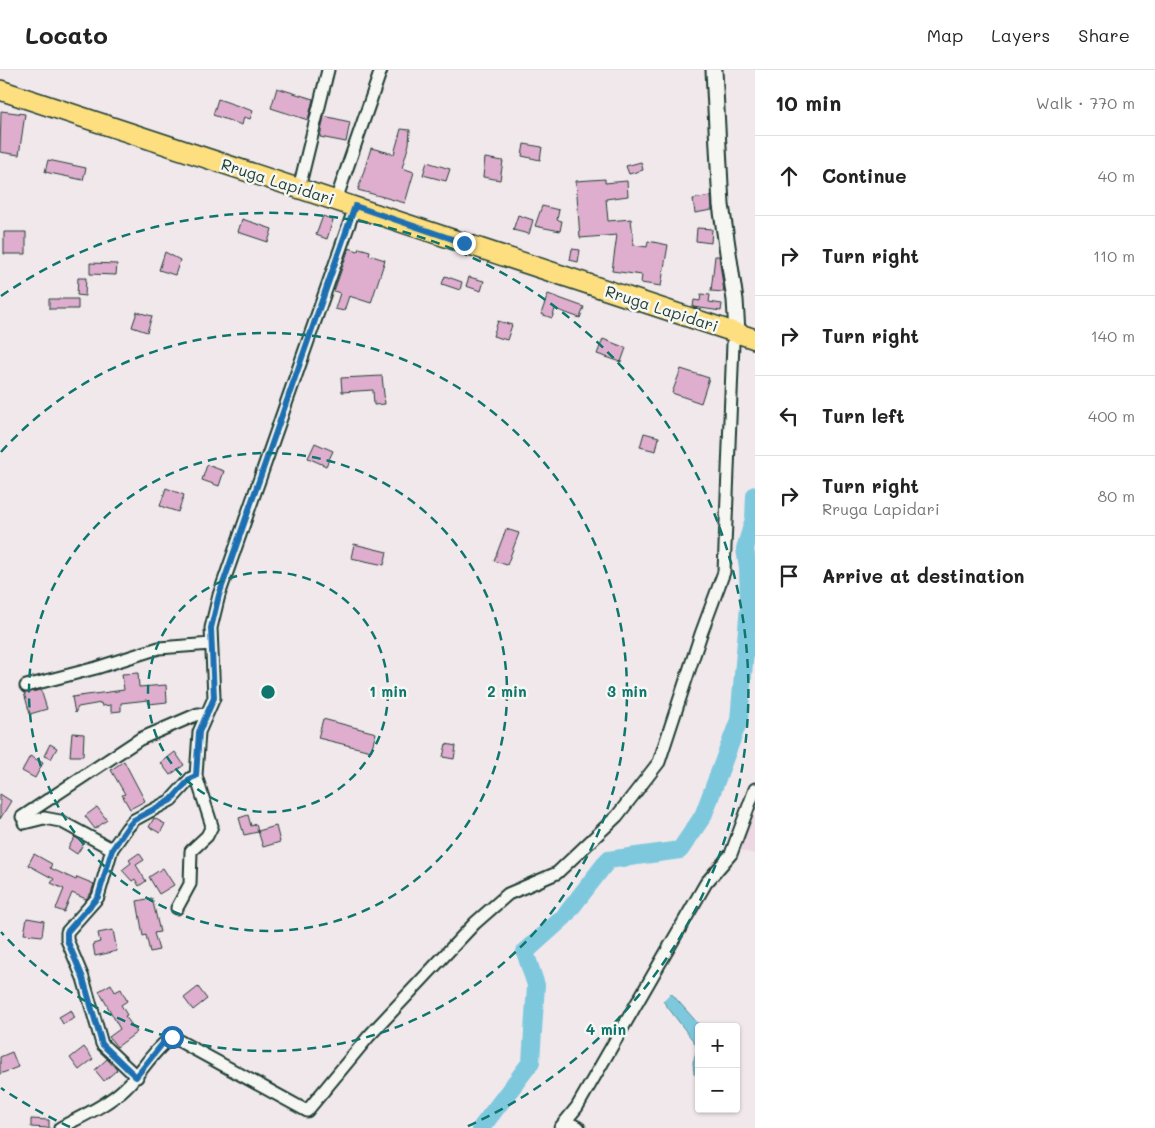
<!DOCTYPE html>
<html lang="en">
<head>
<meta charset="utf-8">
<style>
	body { margin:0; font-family:Mali,sans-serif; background:#f2f2f2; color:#222 }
	.controls { position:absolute; right:15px; bottom:15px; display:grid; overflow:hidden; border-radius:5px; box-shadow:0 1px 4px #0004 }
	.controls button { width:45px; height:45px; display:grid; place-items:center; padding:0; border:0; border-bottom:1px solid #e0e0e0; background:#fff; color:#222; font:25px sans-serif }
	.stop { position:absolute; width:15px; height:15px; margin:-11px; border:4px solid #1f6fb2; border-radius:50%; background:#fff }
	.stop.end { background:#1f6fb2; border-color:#fff; box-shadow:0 1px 5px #0008 }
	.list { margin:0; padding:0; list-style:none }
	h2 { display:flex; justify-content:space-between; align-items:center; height:65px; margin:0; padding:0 20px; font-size:21px }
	h2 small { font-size:16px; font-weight:400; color:#767676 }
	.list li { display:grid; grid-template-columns:32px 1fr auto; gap:15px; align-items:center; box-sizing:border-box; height:80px; padding:0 20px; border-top:1px solid #e0e0e0 }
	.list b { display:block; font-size:19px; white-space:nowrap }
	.list p { margin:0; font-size:16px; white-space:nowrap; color:#767676 }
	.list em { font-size:16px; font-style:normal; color:#767676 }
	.icon { flex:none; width:28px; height:28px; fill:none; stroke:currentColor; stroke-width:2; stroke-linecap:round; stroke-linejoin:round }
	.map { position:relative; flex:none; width:755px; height:1058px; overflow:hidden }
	header { display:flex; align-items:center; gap:30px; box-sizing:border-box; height:70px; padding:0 25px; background:#fff; border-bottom:1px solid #e0e0e0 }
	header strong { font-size:24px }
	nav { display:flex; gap:28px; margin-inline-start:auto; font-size:18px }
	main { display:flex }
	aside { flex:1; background:#fff }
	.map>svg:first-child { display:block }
	.built { fill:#ecd7e2 }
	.water { fill:#7ec8de; stroke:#58909a }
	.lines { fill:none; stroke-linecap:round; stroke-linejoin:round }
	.river { stroke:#7ec8de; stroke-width:18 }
	.building { fill:#dfaece; stroke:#1f3d34 }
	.minor-casing { stroke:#1f3d34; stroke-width:15 }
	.tertiary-casing { stroke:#1f3d34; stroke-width:19 }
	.primary-casing { stroke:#1f3d34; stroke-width:22 }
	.minor { stroke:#f6f6f2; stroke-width:11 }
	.tertiary { stroke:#f6f6f2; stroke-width:15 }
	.primary { stroke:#fedf80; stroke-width:19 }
	.route { stroke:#1f6fb2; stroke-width:6 }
	.ring { fill:none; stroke:#0f766e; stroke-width:2.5; stroke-dasharray:9 6 }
	.labels { text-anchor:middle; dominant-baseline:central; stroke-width:5; stroke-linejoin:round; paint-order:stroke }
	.street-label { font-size:16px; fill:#1f3d34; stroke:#f6f6f2 }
	.centre { fill:#0f766e; stroke:#f6f6f2; stroke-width:2.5 }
	.ring-label { font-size:15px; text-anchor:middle; font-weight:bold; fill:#0f766e; stroke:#f6f6f2; stroke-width:5; stroke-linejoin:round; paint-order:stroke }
</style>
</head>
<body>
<header>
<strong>Locato</strong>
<nav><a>Map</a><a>Layers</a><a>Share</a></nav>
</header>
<main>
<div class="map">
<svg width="755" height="1058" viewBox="0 0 755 1058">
	<rect width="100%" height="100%" fill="#f1e8eb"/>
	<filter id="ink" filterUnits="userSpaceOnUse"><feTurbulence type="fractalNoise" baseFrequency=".02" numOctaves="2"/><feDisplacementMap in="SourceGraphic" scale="10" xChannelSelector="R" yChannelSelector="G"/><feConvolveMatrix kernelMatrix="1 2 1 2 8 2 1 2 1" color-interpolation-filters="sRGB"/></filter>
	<g filter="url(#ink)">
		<path class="built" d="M755 739V784L739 780Z"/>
		<path class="water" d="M671 923 701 957H699V1006L694 1004 693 992 698 977 663 931Z"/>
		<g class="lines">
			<path class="river" d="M481 1058 531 992 536 915 525 882 564 847 608 790 680 780 703 746 739 650 749 536 748 497 745 479 754 449 755 425"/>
		</g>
		<path class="building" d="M277 18 313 29 308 50 271 38Z
			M218 29 253 41 250 49 244 47 242 55 213 45Z
			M1 41 25 44 19 85 0 82Z
			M324 46 350 52 346 72 320 67Z
			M401 59 410 60 409 74 402 98 414 102 405 133 358 120 371 78 394 84Z
			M524 74 542 77 540 90 522 86Z
			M485 88 503 91 500 110 483 107Z
			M48 90 86 98 83 110 45 102Z
			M427 92 450 99 446 111 423 105Z
			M641 92 643 100 629 104 626 96Z
			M605 109V113L627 111 628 126 606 129 608 151 631 149 634 175 647 177 648 171 668 175 661 216 641 213 642 205 612 201 617 165 580 168 576 111Z
			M711 126 712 140 695 143 693 129Z
			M542 136 559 140 557 150 562 151 560 161 535 156Z
			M518 145 533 150 529 164 513 160Z
			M323 146 333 150 327 169 316 165Z
			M242 149 272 159 268 172 238 162Z
			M697 158 712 159 711 173 696 171Z
			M4 162H26V184H4Z
			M349 178 358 181 359 178 370 181 369 185 385 190 371 233 349 226 344 241 335 239 340 223 334 221Z
			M572 179 580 180 578 192 570 190Z
			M165 182 180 190 175 205 159 200Z
			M715 186H719L724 222 711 221Z
			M90 193 117 194 116 205 90 204Z
			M445 206 462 212 460 220 442 214Z
			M469 207 484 211 481 221 466 216Z
			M78 208H86L85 226 77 225Z
			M548 224 584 237 580 248 555 239 552 248 541 244Z
			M701 224 710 225 709 232 722 234 721 241 693 237 694 230 700 231Z
			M49 229H78V239H49Z
			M137 242 152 246 147 262 132 257Z
			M498 251 512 255 507 270 493 266Z
			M603 269 626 278 621 292 597 284Z
			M681 299 709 308 701 333 672 323Z
			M382 306 385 334 374 335 373 320 342 322 341 308Z
			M644 363 659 367 656 381 640 377Z
			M315 373 333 381 326 396 308 388Z
			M207 395 224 401 219 416 202 410Z
			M166 418 184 425 178 442 160 436Z
			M506 459 519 463 507 495 494 491Z
			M354 474 387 482 384 495 351 488Z
			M138 603 139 617 166 615 167 632 149 634 148 630 121 633V641L111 642V635L102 636 101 633 78 637 75 643 72 627 124 620 122 604Z
			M41 620 47 639 30 644 24 623Z
			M323 649 376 663 371 681 318 668Z
			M72 663 84 664 83 686H70Z
			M50 674 57 678 51 689 44 686Z
			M446 674 456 676 454 689 443 687Z
			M175 682 184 695 170 705 161 693Z
			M30 686 43 693 35 708 22 701Z
			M124 691 145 731 130 739 122 725 125 724 111 700Z
			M0 724 11 731 0 749Z
			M97 737 107 750 95 759 85 746Z
			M248 745 251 756 256 754 258 762 244 765 239 748Z
			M154 748 165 754 160 763 149 757Z
			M276 756 280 772 263 777 258 761Z
			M75 767 84 773 77 784 68 778Z
			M139 783 144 790 136 795 146 811 139 816 135 809 132 811 122 800 131 793 129 790Z
			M34 784 52 794 50 798 76 810 77 807 94 814 91 823 86 829 72 823 64 842 56 839 64 819 51 813 54 809 28 795Z
			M163 798 174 815 159 824 149 807Z
			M152 828 160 862 154 863 159 880 150 882 146 865 143 866 137 831Z
			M27 848 44 851 42 866 24 864Z
			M113 860 117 881 95 886 93 874 100 872 98 863Z
			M111 914 115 922 121 919 127 931 121 935 127 945 125 946 137 962 117 977 109 967 120 959 99 921Z
			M198 917 207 929 193 940 184 928Z
			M71 940 75 948 63 954 59 947Z
			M84 977 93 989 79 1000 70 988Z
			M12 982 18 997 0 1004V987Z
			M107 989 117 1000 104 1011 95 1000Z
			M31 1049 49 1050V1058L31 1057Z"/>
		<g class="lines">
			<defs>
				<path id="minor" d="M299 118 328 0
					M336 130 381 0
					M26 616 96 598 159 578 211 574
					M22 747 140 669 198 644 206 645
					M24 753 44 748 60 751 112 779
					M177 838 190 814 191 781 207 766 212 756 196 706
					M137 1007 102 974 83 908 67 870V862L98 827 112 779 127 758 134 750 171 730 191 708 196 706 199 662 214 628 211 558 219 525 355 137
					M566 1051 579 1058
					M60 1058C82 1046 106 1036 125 1018 142 1002 153 980 172 967L307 1041 369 966 475 853 508 824 557 803 617 746 659 692 701 564 724 502 733 273 737 262
					M560 1058 577 1037 706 813 731 784 755 719"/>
				<path id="tertiary" d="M714 0 721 135 735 230 737 262"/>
				<path id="primary" d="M0 20 755 269"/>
			</defs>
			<use href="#minor" class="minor-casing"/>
			<use href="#tertiary" class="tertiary-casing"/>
			<use href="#primary" class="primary-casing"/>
			<use href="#minor" class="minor"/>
			<use href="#tertiary" class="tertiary"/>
			<use href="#primary" class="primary"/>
		</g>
	</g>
	<g class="lines" filter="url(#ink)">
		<path class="route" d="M172 967 163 973 136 1007 102 974 83 908 67 870V862L98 827 112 780 127 758 134 750 171 730 191 708 196 706 199 662 214 628 211 558 219 525 355 136 464 173"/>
	</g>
	<g class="ring">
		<circle cx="268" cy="622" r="120"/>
		<circle cx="268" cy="622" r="239"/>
		<path d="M1 382A359 359 0 1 1 1 862"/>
		<path d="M70 1057A478 478 0 0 1 1 1018M1 226A478 478 0 1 1 466 1057"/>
	</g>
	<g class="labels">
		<g class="street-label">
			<text transform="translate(278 111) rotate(18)">Rruga Lapidari</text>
			<text transform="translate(662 238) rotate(18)">Rruga Lapidari</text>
		</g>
	</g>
	<circle cx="268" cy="622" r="8" class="centre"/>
	<g class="ring-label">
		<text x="388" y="627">1 min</text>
		<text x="507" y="627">2 min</text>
		<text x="627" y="627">3 min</text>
		<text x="606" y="965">4 min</text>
	</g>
</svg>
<div class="controls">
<button>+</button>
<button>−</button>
</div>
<div class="stop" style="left:172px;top:967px"></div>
<div class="stop end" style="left:464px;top:173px"></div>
</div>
<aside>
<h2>10 min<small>Walk · 770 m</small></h2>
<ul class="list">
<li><svg class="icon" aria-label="ahead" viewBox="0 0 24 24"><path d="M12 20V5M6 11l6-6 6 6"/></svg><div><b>Continue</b></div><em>40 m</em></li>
<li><svg class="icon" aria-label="right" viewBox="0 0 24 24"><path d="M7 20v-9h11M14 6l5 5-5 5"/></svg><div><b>Turn right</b></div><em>110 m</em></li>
<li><svg class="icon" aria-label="right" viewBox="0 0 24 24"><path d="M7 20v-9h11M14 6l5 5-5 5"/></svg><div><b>Turn right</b></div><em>140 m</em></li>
<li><svg class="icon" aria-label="left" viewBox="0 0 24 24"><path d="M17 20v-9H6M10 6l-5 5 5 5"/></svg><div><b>Turn left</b></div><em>400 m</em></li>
<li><svg class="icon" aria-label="right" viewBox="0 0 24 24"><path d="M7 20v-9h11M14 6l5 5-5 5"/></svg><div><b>Turn right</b><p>Rruga Lapidari</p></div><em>80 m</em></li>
<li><svg class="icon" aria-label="arrive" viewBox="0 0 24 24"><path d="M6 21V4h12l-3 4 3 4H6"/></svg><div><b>Arrive at destination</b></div></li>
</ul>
</aside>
</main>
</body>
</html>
